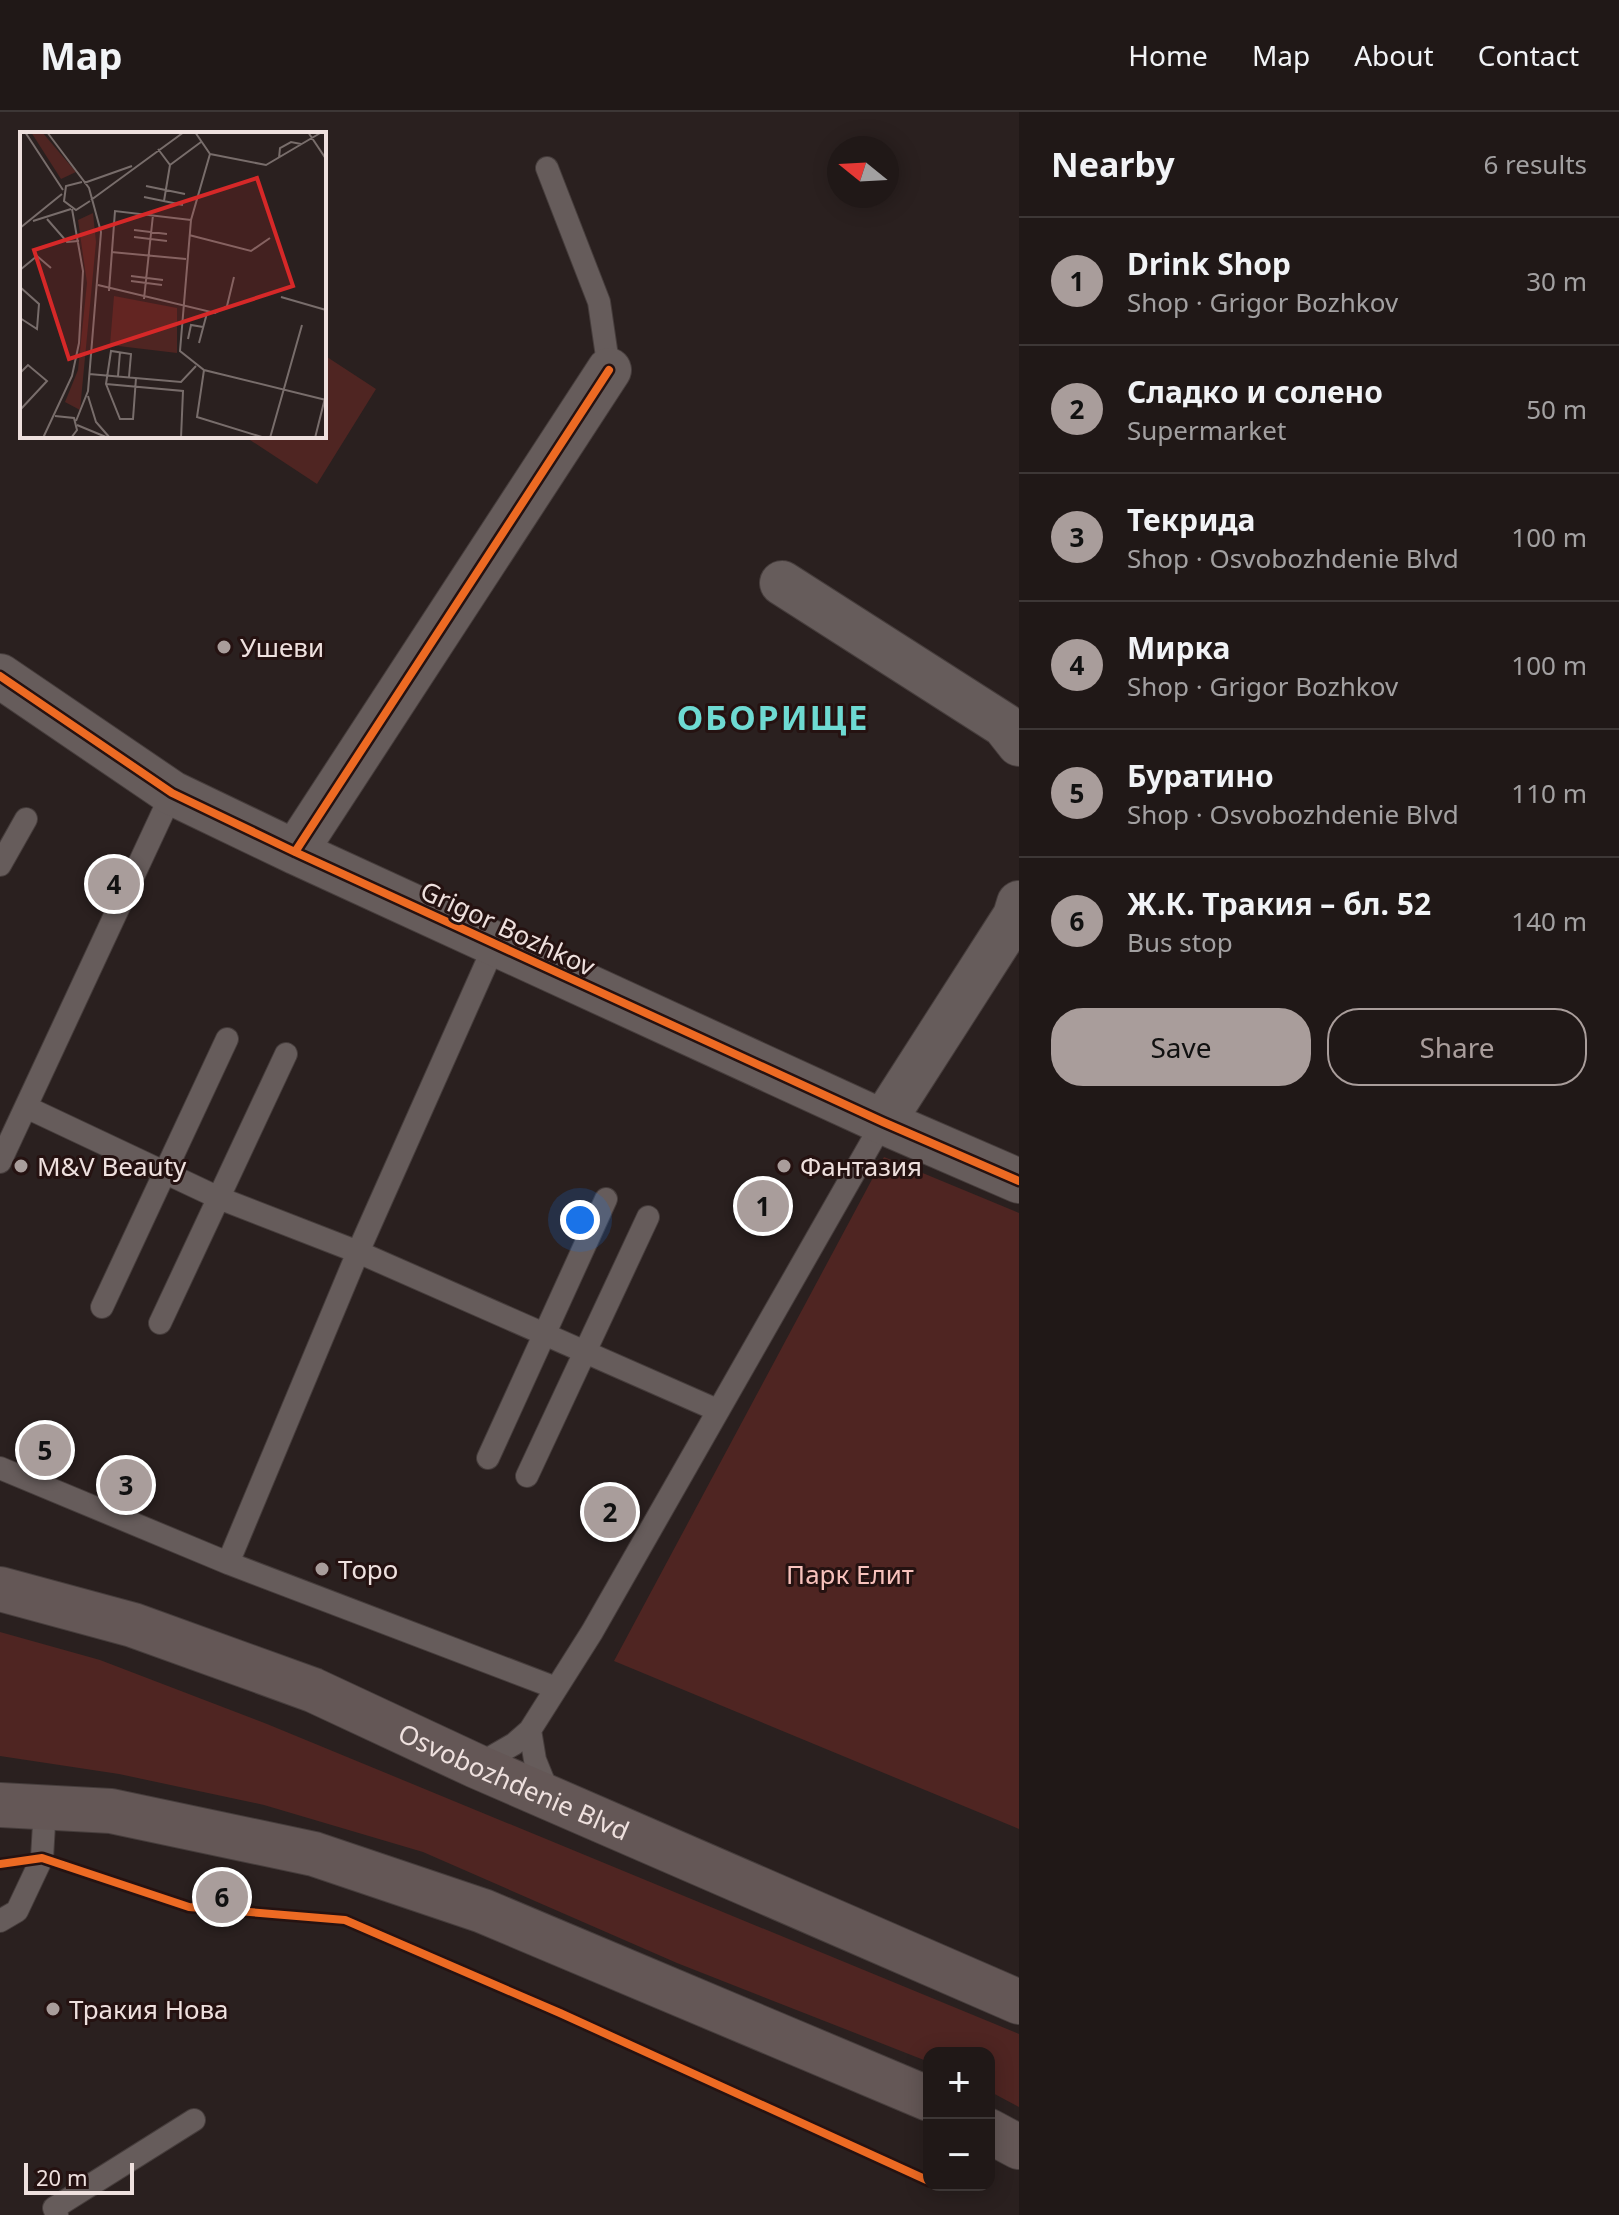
<!DOCTYPE html>
<html lang="en">
<head>
<meta charset="utf-8">
<style>
	body { margin:0; font-family:"Noto Sans",sans-serif; background:#282120; color:#f1f3f6 }
	.controls { position:absolute; right:24px; bottom:24px; display:grid; overflow:hidden; border-radius:16px; box-shadow:0 4px 20px #0003 }
	.controls button { width:72px; height:72px; display:grid; place-items:center; padding:0; border:0; border-bottom:2px solid #3d3736; background:#201817; color:#f1f3f6; font:40px sans-serif }
	.compass { position:absolute; left:827px; top:24px; width:72px; height:72px; border-radius:50%; background:#201817; box-shadow:0 4px 20px #0003; rotate:288deg }
	.scale { position:absolute; left:24px; bottom:20px; width:110px; box-sizing:border-box; padding-left:8px; border:4px solid #eee0de; border-top:0; font-size:22px; line-height:28px; white-space:nowrap; color:#eee0de; -webkit-text-stroke:6px #251211; paint-order:stroke }
	.you { position:absolute; left:580px; top:1108px; width:28px; height:28px; margin:-20px; border:6px solid #fff; border-radius:50%; background:#1a73e8; box-shadow:0 0 0 12px #1a73e833 }
	.badge { display:grid; place-items:center; width:52px; height:52px; border-radius:50%; background:#a99d9b; color:#111; font-size:26px; font-weight:700 }
	.pin { position:absolute; translate:-50% -50%; border:4px solid #fff; box-shadow:0 2px 8px #0006 }
	.list { margin:0; padding:0; list-style:none }
	h2 { display:flex; justify-content:space-between; align-items:center; height:104px; margin:0; padding:0 32px; font-size:34px }
	h2 small { font-size:26px; font-weight:400; color:#a2a0a1 }
	.list li { display:grid; grid-template-columns:52px 1fr auto; gap:24px; align-items:center; box-sizing:border-box; height:128px; padding:0 32px; border-top:2px solid #3d3736 }
	.list b { display:block; font-size:30px; white-space:nowrap }
	.list p { margin:0; font-size:26px; white-space:nowrap; color:#a2a0a1 }
	.list em { font-size:26px; font-style:normal; color:#a2a0a1 }
	.actions { display:flex; gap:16px; padding:24px 32px }
	.actions a { flex:1; padding:18px 0; border:2px solid #a99d9b; border-radius:32px; text-align:center; font-size:28px; color:#a99d9b }
	.actions .main { background:#a99d9b; color:#111 }
	.map { position:relative; flex:none; width:1019px; height:2103px; overflow:hidden }
	header { display:flex; align-items:center; gap:48px; box-sizing:border-box; height:112px; padding:0 40px; background:#201817; border-bottom:2px solid #3d3736 }
	header strong { font-size:38px }
	nav { display:flex; gap:44px; margin-inline-start:auto; font-size:28px }
	main { display:flex }
	aside { flex:1; background:#201817 }
	.map>svg:first-child { display:block }
	.green { fill:#4f2522 }
	.lines { fill:none; stroke-linecap:round; stroke-linejoin:round }
	.service-casing { stroke:#463d3c; stroke-width:24 }
	.minor-casing { stroke:#463d3c; stroke-width:46 }
	.primary-casing { stroke:#463d3c; stroke-width:46 }
	.service { stroke:#665c5b; stroke-width:22 }
	.minor { stroke:#665c5b; stroke-width:44 }
	.primary { stroke:#645756; stroke-width:44 }
	.cycleway-casing { stroke:#251211; stroke-width:13 }
	.cycleway { stroke:#ed6a23; stroke-width:8 }
	.poi-dot { fill:#a99d9b; stroke:#251211; stroke-width:3 }
	.labels { text-anchor:middle; dominant-baseline:central; stroke-width:6; stroke-linejoin:round; paint-order:stroke }
	.poi-label { font-size:26px; fill:#eee0de; stroke:#251211; text-anchor:start }
	.street-label { font-size:26px; fill:#eee0de; stroke:#251211 }
	.park-label { font-size:26px; fill:#f8c2bc; stroke:#251211 }
	.district-label { font-size:34px; font-weight:bold; letter-spacing:2px; fill:#6edad2; stroke:#251211 }
	.inset-road { fill:none; stroke:#786d6b; stroke-width:2 }
	.view { fill:#d62828; fill-opacity:0.15; stroke:#d62828; stroke-width:4 }
	.inset-edge { fill:none; stroke:#eee0de; stroke-width:4 }
</style>
</head>
<body>
<header>
<strong>Map</strong>
<nav><a>Home</a><a>Map</a><a>About</a><a>Contact</a></nav>
</header>
<main>
<div class="map">
<svg width="1019" height="2103" viewBox="0 0 1019 2103">
	<rect width="100%" height="100%" fill="#2a201f"/>
	<path class="green" d="M324 243 376 277 317 372 244 324H324Z
		M884 1045 1019 1101V1717L614 1549Z
		M0 1520 100 1548 267 1612 1019 1922V1995L989 1979V1941H929V1950L677 1851 423 1740 264 1693 119 1662 0 1644Z"/>
	<g class="lines">
		<defs>
			<path id="service" d="M547 56 599 190 609 258
				M0 753 26 707
				M26 995 219 1086 358 1140 717 1298
				M0 1050 172 681
				M102 1195 227 927
				M160 1211 286 942
				M488 1346 606 1087
				M0 1356 228 1451 556 1576
				M527 1364 648 1105
				M228 1451 358 1140 495 832
				M530 1618 535 1648 550 1685
				M476 1654 514 1632 530 1618 592 1520 883 1010
				M0 1809 17 1799 42 1746 45 1695
				M57 2103 54 2096 194 2008"/>
			<path id="minor" d="M782 471 1004 613 1019 632
				M0 564 172 681 295 740 883 1010 1019 1069
				M295 740 609 258
				M883 1010 1015 804 1019 791"/>
			<g id="primary">
				<path id="s1" d="M0 1477 133 1513 313 1578 476 1654 1019 1890"/>
				<path d="M0 1693 111 1699 314 1742 483 1799 929 1987"/>
				<path d="M989 2019 1019 2035"/>
			</g>
		</defs>
		<use href="#service" class="service-casing"/>
		<use href="#minor" class="minor-casing"/>
		<use href="#primary" class="primary-casing"/>
		<use href="#service" class="service"/>
		<use href="#minor" class="minor"/>
		<use href="#primary" class="primary"/>
		<defs>
			<path id="cycleway" d="M0 564 172 681 295 740 883 1010 1019 1069
				M295 740 609 258
				M0 1752 42 1746 189 1795 345 1808 560 1901 929 2069"/>
		</defs>
		<use href="#cycleway" class="cycleway-casing"/>
		<use href="#cycleway" class="cycleway"/>
	</g>
	<g class="poi-dot">
		<circle cx="224" cy="535" r="8"/>
		<circle cx="21" cy="1054" r="8"/>
		<circle cx="784" cy="1054" r="8"/>
		<circle cx="322" cy="1457" r="8"/>
		<circle cx="53" cy="1897" r="8"/>
	</g>
	<g class="labels">
		<g class="poi-label">
			<text x="240" y="535">Ушеви</text>
			<text x="37" y="1054">M&amp;V Beauty</text>
			<text x="800" y="1054">Фантазия</text>
			<text x="338" y="1457">Торо</text>
			<text x="69" y="1897">Тракия Нова</text>
		</g>
		<g class="street-label">
			<text transform="translate(508 816) rotate(25)">Grigor Bozhkov</text>
			<text stroke="none"><textPath href="#s1" startOffset="550">Osvobozhdenie Blvd</textPath></text>
		</g>
		<g class="park-label">
			<text x="850" y="1462">Парк Елит</text>
		</g>
		<g class="district-label">
			<text x="773" y="605">ОБОРИЩЕ</text>
		</g>
	</g>
	<g transform="translate(20 20)">
		<rect width="306" height="306" fill="#2a201f"/>
		<path d="M11 0H22L56 40 41 47ZM73 81 76 110 60 278 45 270 58 238 67 151 58 88ZM94 164 157 176V221L90 213Z" fill="#4f2522"/>
		<path class="inset-road" d="M5 0 43 58M27 0 69 56 81 100 68 259 56 289M175 0 190 22M288 0 306 27M138 17 150 33 144 69M190 22 171 88 160 219 184 238 306 268M190 22 246 33 302 0M259 26 260 16 271 10 281 12M150 33 181 10M62 50 46 54 44 69 56 78 70 69M64 51 112 34M126 54 165 62M124 65 163 73M71 68 164 0M27 87 47 110 59 109M13 89 51 77M0 96 42 62M114 98 147 102M169 103 231 119 250 106M114 105 147 109M91 120 166 127M0 138 17 124 31 136M111 144 143 148M111 149 142 153M78 153 195 181 207 174 214 145M0 155 19 172 17 197 0 186M89 159 95 79 171 88M261 165 306 178M124 167 133 83M168 207 171 193 183 195M179 211 187 181M184 238 177 285 245 306M0 241 8 233 27 249 0 278M69 242 161 250 176 234M98 244 100 220M109 245 111 222 91 219 86 252 100 287H113L116 246M86 252 163 259 161 306M68 264 76 290 90 306M35 284 54 286 57 298 51 306M57 293 86 305M23 306 52 244 59 211 63 139 52 77M250 306 282 193M295 306 306 262"/>
		<path class="view" d="M237 46 273 154 49 227 14 118Z"/>
		<rect width="306" height="306" class="inset-edge"/>
	</g>
</svg>
<div class="controls">
<button>+</button>
<button>−</button>
</div>
<svg class="compass" viewBox="-18 -18 36 36"><path d="M0-13l5 13h-10z" fill="#e53935"/><path d="M0 13l5-13h-10z" fill="#a2a0a1"/></svg>
<div class="scale">20 m</div>
<div class="you"></div>
<div class="pin badge" style="left:763px;top:1094px">1</div>
<div class="pin badge" style="left:610px;top:1400px">2</div>
<div class="pin badge" style="left:126px;top:1373px">3</div>
<div class="pin badge" style="left:114px;top:772px">4</div>
<div class="pin badge" style="left:45px;top:1338px">5</div>
<div class="pin badge" style="left:222px;top:1785px">6</div>
</div>
<aside>
<h2>Nearby<small>6 results</small></h2>
<ul class="list">
<li><span class="badge">1</span><div><b>Drink Shop</b><p>Shop · Grigor Bozhkov</p></div><em>30 m</em></li>
<li><span class="badge">2</span><div><b>Сладко и солено</b><p>Supermarket</p></div><em>50 m</em></li>
<li><span class="badge">3</span><div><b>Текрида</b><p>Shop · Osvobozhdenie Blvd</p></div><em>100 m</em></li>
<li><span class="badge">4</span><div><b>Мирка</b><p>Shop · Grigor Bozhkov</p></div><em>100 m</em></li>
<li><span class="badge">5</span><div><b>Буратино</b><p>Shop · Osvobozhdenie Blvd</p></div><em>110 m</em></li>
<li><span class="badge">6</span><div><b>Ж.К. Тракия – бл. 52</b><p>Bus stop</p></div><em>140 m</em></li>
</ul>
<div class="actions"><a class="main">Save</a><a>Share</a></div>
</aside>
</main>
</body>
</html>
